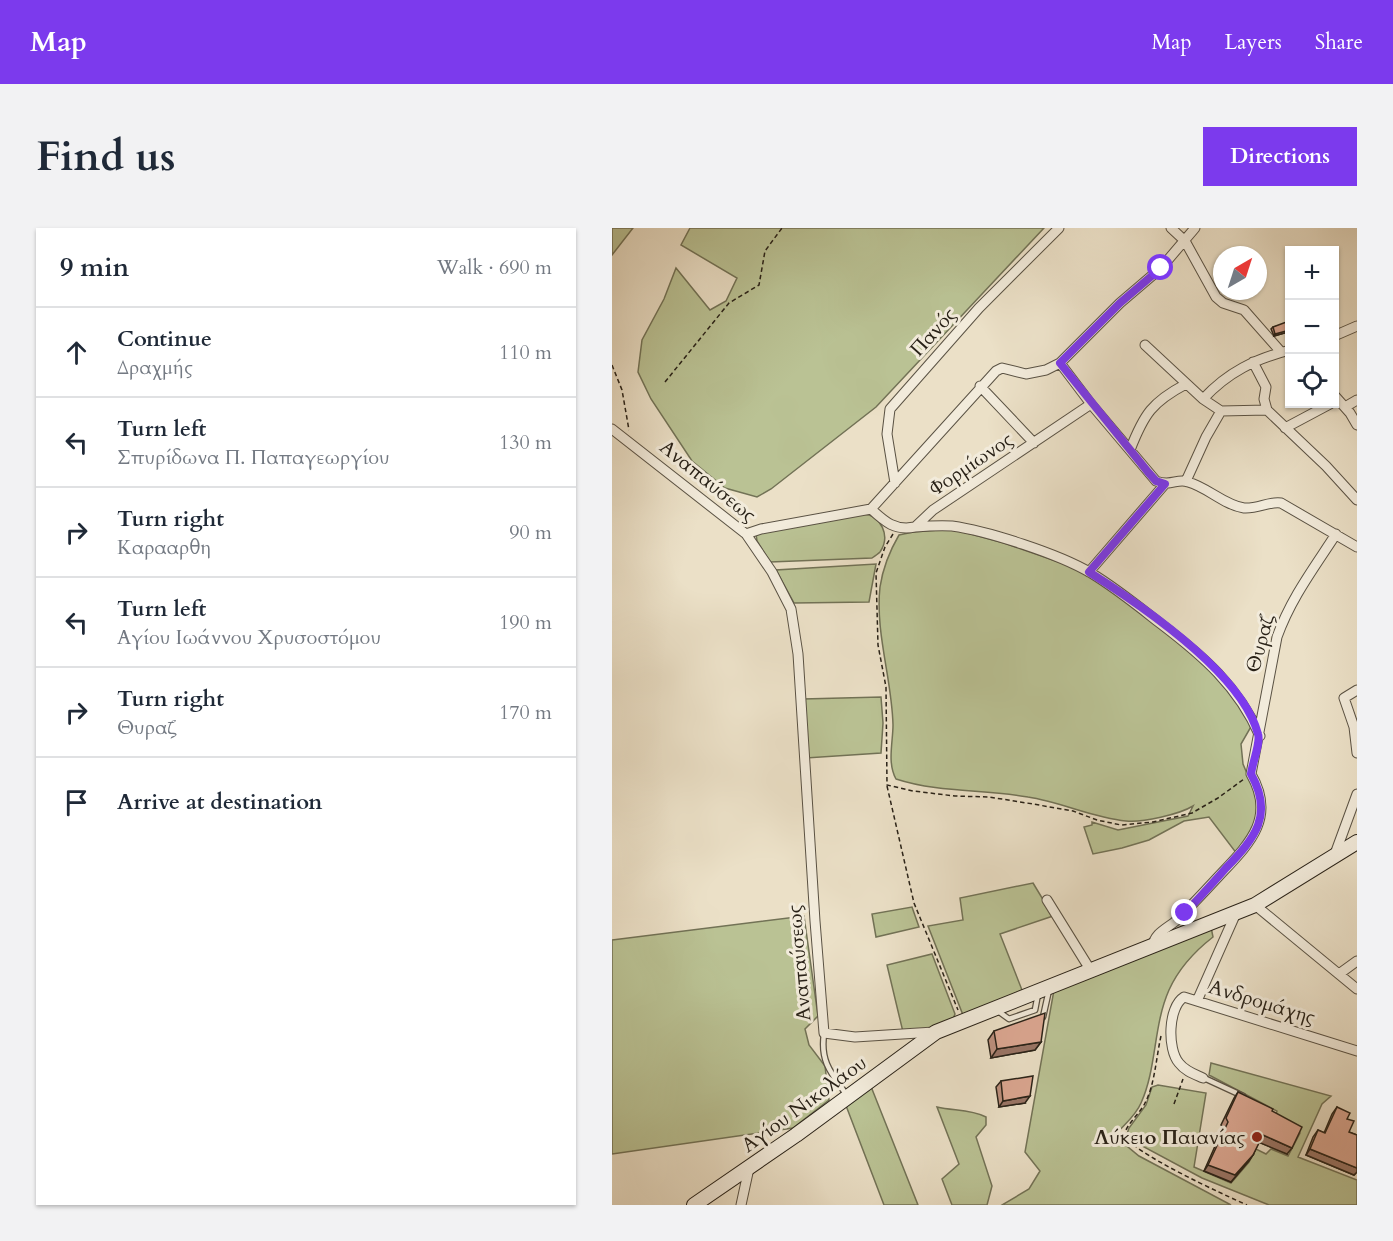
<!DOCTYPE html>
<html lang="en">
<head>
<meta charset="utf-8">
<style>
	body { margin:0; font-family:Cardo,serif; background:#f2f2f3; color:#1f2937 }
	.controls { position:absolute; right:18px; top:18px; display:grid; overflow:hidden; border-radius:0px; box-shadow:0 2px 4px #0004 }
	.controls button { width:54px; height:54px; display:grid; place-items:center; padding:0; border:0; border-bottom:2px solid #e0e1e3; background:#fff; color:#1f2937; font:30px sans-serif }
	.compass { position:absolute; left:601px; top:18px; width:54px; height:54px; border-radius:50%; background:#fff; box-shadow:0 2px 4px #0004; rotate:39deg }
	.stop { position:absolute; width:18px; height:18px; margin:-14px; border:4px solid #7c3aed; border-radius:50%; background:#fff }
	.stop.end { background:#7c3aed; border-color:#fff; box-shadow:0 2px 6px #0008 }
	.list { margin:0; padding:0; list-style:none }
	h2 { display:flex; justify-content:space-between; align-items:center; height:78px; margin:0; padding:0 24px; font-size:26px }
	h2 small { font-size:20px; font-weight:400; color:#747a83 }
	.list li { display:grid; grid-template-columns:39px 1fr auto; gap:18px; align-items:center; box-sizing:border-box; height:90px; padding:0 24px; border-top:2px solid #e0e1e3 }
	.list b { display:block; font-size:22px; white-space:nowrap }
	.list p { margin:0; font-size:20px; white-space:nowrap; color:#747a83 }
	.list em { font-size:20px; font-style:normal; color:#747a83 }
	.icon { flex:none; width:33px; height:33px; fill:none; stroke:currentColor; stroke-width:2; stroke-linecap:round; stroke-linejoin:round }
	.map { position:relative; flex:none; width:745px; height:977px; overflow:hidden; border-radius:0px }
	header { display:flex; align-items:center; gap:36px; box-sizing:border-box; height:84px; padding:0 30px; background:#7c3aed; color:#fff }
	header strong { font-size:28px }
	nav { display:flex; gap:33px; margin-inline-start:auto; font-size:21px }
	.intro { display:flex; align-items:center; justify-content:space-between; box-sizing:border-box; height:144px; padding:0 36px }
	h1 { margin:0; font-size:42px }
	.button { padding:15px 27px; border-radius:0px; background:#7c3aed; color:#fff; font-size:21px; font-weight:700 }
	main { display:flex; gap:36px; padding:0 36px }
	aside { flex:1; background:#fff; border-radius:0px; box-shadow:0 2px 4px #0004 }
	.map>svg:first-child { display:block }
	.green { fill:#bac294; stroke:#727256; stroke-width:1.5 }
	.lines { fill:none; stroke-linecap:round; stroke-linejoin:round }
	.lane-casing { stroke:#5a5244; stroke-width:7 }
	.street-casing { stroke:#5a5244; stroke-width:11 }
	.secondary-casing { stroke:#292218; stroke-width:16 }
	.path { stroke:#292218; stroke-width:1.5; stroke-dasharray:4.5 3; stroke-linecap:butt }
	.lane { stroke:#f2ebdb; stroke-width:4.5 }
	.street { stroke:#f2ebdb; stroke-width:9 }
	.secondary { stroke:#f2ebdb; stroke-width:14 }
	.wall { fill:#bd907e; stroke:#292218; stroke-width:1.5 }
	.shaded-wall { fill:#9a7566; stroke:#292218; stroke-width:1.5 }
	.building { fill:#dca792; stroke:#292218; stroke-width:1.5 }
	.route { stroke:#7c3aed; stroke-width:8 }
	.poi-dot { fill:#8f2418; stroke:#f2ebdb; stroke-width:2 }
	.labels { text-anchor:middle; dominant-baseline:central; stroke-width:6; stroke-linejoin:round; paint-order:stroke }
	.street-label { font-size:20px; fill:#292218; stroke:#f2ebdb }
	.poi-label { font-size:20px; font-weight:bold; fill:#292218; stroke:#f2ebdb; text-anchor:end }
</style>
</head>
<body>
<header>
<strong>Map</strong>
<nav><a>Map</a><a>Layers</a><a>Share</a></nav>
</header>
<div class="intro"><h1>Find us</h1><a class="button">Directions</a></div>
<main>
<aside>
<h2>9 min<small>Walk · 690 m</small></h2>
<ul class="list">
<li><svg class="icon" aria-label="ahead" viewBox="0 0 24 24"><path d="M12 20V5M6 11l6-6 6 6"/></svg><div><b>Continue</b><p>Δραχμής</p></div><em>110 m</em></li>
<li><svg class="icon" aria-label="left" viewBox="0 0 24 24"><path d="M17 20v-9H6M10 6l-5 5 5 5"/></svg><div><b>Turn left</b><p>Σπυρίδωνα Π. Παπαγεωργίου</p></div><em>130 m</em></li>
<li><svg class="icon" aria-label="right" viewBox="0 0 24 24"><path d="M7 20v-9h11M14 6l5 5-5 5"/></svg><div><b>Turn right</b><p>Καρααρθη</p></div><em>90 m</em></li>
<li><svg class="icon" aria-label="left" viewBox="0 0 24 24"><path d="M17 20v-9H6M10 6l-5 5 5 5"/></svg><div><b>Turn left</b><p>Αγίου Ιωάννου Χρυσοστόμου</p></div><em>190 m</em></li>
<li><svg class="icon" aria-label="right" viewBox="0 0 24 24"><path d="M7 20v-9h11M14 6l5 5-5 5"/></svg><div><b>Turn right</b><p>Θυραζ</p></div><em>170 m</em></li>
<li><svg class="icon" aria-label="arrive" viewBox="0 0 24 24"><path d="M6 21V4h12l-3 4 3 4H6"/></svg><div><b>Arrive at destination</b></div></li>
</ul>
</aside>
<div class="map">
<svg width="745" height="977" viewBox="0 0 745 977">
	<rect width="100%" height="100%" fill="#ebe0c7"/>
	<filter id="stains"><feTurbulence type="fractalNoise" baseFrequency=".00333" numOctaves="4"/><feColorMatrix values="0 0 0 0 .2 0 0 0 0 .09 0 0 0 0 .02 0 0 0 .5 -.17"/></filter>
	<radialGradient id="worn" r=".72"><stop offset=".6" stop-color="#630" stop-opacity="0"/><stop offset="1" stop-color="#630" stop-opacity=".3"/></radialGradient>
	<path class="green" d="M0 0H21L0 27Z
		M78 0H432L264 179 159 261 145 269 113 260 80 233 39 171 26 144 30 112 52 71 64 40 98 82 114 73 125 50 69 17Z
		M251 286C269 287 279 308 268 324 266 326 263 328 260 330L158 334 145 313 144 306Z
		M340 301 392 315 464 340 498 361 580 424 617 460 640 497 629 516 631 536 645 569 644 594 625 626 597 589 572 593 537 612 510 620 481 626 472 599 480 597V594L506 602 576 588 581 578C568 586 530 595 514 593 481 590 449 574 416 569 372 561 327 565 284 551 275 535 281 514 281 497 280 451 263 405 268 359 271 339 277 324 287 307L301 304Z
		M264 336 257 374 182 375 164 342Z
		M269 469 271 495 269 525 194 530 191 471Z
		M421 655 441 688 388 706 410 762 369 781 351 787 316 698 351 692 348 670Z
		M300 679 307 699 264 709 260 686Z
		M192 688 206 788 193 801 197 817 213 838 217 872 181 900 0 926V712Z
		M599 699 601 709C583 723 566 742 557 762 541 798 545 840 529 875 524 887 514 895 506 904L510 914 527 928 619 977H390L417 961 428 943 413 924 442 762Z
		M320 726 343 786 341 791 325 800 291 804 275 737Z
		M599 835 719 868 710 876 686 929 745 952V977H657L590 950 519 912 515 906 517 900 534 877 540 859 546 857 594 865 582 939 619 955 637 934 644 921 654 926 659 921 676 928 688 905 662 892 665 883 597 847Z
		M258 856 306 977H272L233 875Z
		M325 879C342 883 358 881 374 889V897L364 909 380 958 375 977H340L330 951 347 936Z"/>
	<g class="lines">
		<defs>
			<path id="lane" d="M386 783 397 791 423 782 426 766
				M431 789 437 762
				M212 806C208 833 219 845 234 866
				M592 850 631 868"/>
			<path id="street" d="M559 0 573 13 604 69 611 75 632 82 669 124
				M722 108 745 98
				M533 117 591 171 609 183 655 182 714 238 745 272
				M641 134 654 159 652 171 655 182
				M448 135 479 176 544 253C559 259 565 250 576 254 595 259 612 277 632 280 646 281 657 273 669 275L745 319
				M368 158 422 215
				M722 167 738 185 745 197
				M591 171C616 144 643 131 678 122
				M733 179 745 172
				M673 200 718 176
				M0 201 134 306 160 344 179 381 186 426 203 693 212 805 243 809 322 804
				M518 222C532 186 540 174 574 156
				M574 253 594 209 609 183
				M283 255 275 206 278 181 367 80 447 0
				M259 281 384 143 390 140 414 146 434 142 448 135 508 75 549 40 583 0
				M259 281C273 294 283 303 303 299L321 282 479 176
				M303 299C315 298 327 297 340 298 376 303 447 326 479 345 504 360 526 378 549 396 591 428 626 458 648 508
				M134 306 149 301 259 281
				M477 344 553 256
				M745 462 732 470 742 499 745 525
				M723 626 745 566
				M435 672 479 743
				M643 677 745 761
				M541 718C542 705 556 700 565 692 579 678 593 663 606 649 636 617 665 591 639 546L665 409C679 370 702 340 724 306
				M727 746 745 733
				M585 773 624 685
				M591 850C582 846 573 843 567 835 555 821 556 779 572 769L745 823
				M129 977 137 940"/>
			<path id="secondary" d="M82 977 184 907 324 804 643 677 745 614"/>
		</defs>
		<use href="#lane" class="lane-casing"/>
		<use href="#street" class="street-casing"/>
		<use href="#secondary" class="secondary-casing"/>
		<path class="path" d="M0 137 10 162 17 202
			M53 154 117 75 147 57 153 23 170 0
			M281 306 273 319 264 345 266 417 274 459 275 557 301 563 343 568 377 569 421 576 461 583 485 592 509 597 541 594 580 585 606 570 632 551
			M275 558 302 675 346 782
			M549 808C544 830 543 856 533 875 529 884 513 898 513 906 513 922 617 969 635 977
			M562 876 571 851"/>
		<use href="#lane" class="lane"/>
		<use href="#street" class="street"/>
		<use href="#secondary" class="secondary"/>
	</g>
	<path class="wall" d="M678 96V108L676 104 662 108 659 101 661 99Z
		M382 803 429 814 423 822 379 830 376 812Z
		M389 853 413 875 387 879 384 859Z
		M626 864 660 883 675 926 647 914 641 927 637 933 619 954 592 943 611 900 609 897 622 870Z
		M725 879 735 891 737 904 745 907V944L742 947 694 927 701 909 706 902 712 905 720 886Z"/>
	<path class="shaded-wall" d="M677 101 676 104 662 108 663 106Z
		M429 814 423 822 379 830 385 821Z
		M418 868 413 875 387 879 391 873Z
		M651 907 680 920 675 926 646 914Z
		M698 921 745 940V944L742 947 694 927Z
		M641 927 619 954 592 943 596 937Z"/>
	<path class="building" d="M677 93 678 102 663 106 661 99Z
		M433 785 429 814 385 821 382 803Z
		M421 848 418 868 391 873 389 853Z
		M626 864 661 881 660 883 690 899 680 920 651 907 641 927 623 947 596 937 616 894 614 890Z
		M725 879 738 885 735 891 742 893 737 904 745 907V940L698 921 706 902 713 905Z"/>
	<g class="lines">
		<path class="route" d="M549 40 508 75 448 135 536 244 544 253 553 256 477 344C529 377 630 445 646 506 649 514 640 536 639 546 662 587 643 610 614 640 601 655 587 670 573 685"/>
	</g>
	<circle class="poi-dot" cx="645" cy="909" r="6"/>
	<g class="labels">
		<g class="street-label">
			<text transform="translate(321 104) rotate(-48)">Πανός</text>
			<text transform="translate(359 236) rotate(-34)">Φορμίωνος</text>
			<text transform="translate(96 253) rotate(39)">Αναπαύσεως</text>
			<text transform="translate(648 415) rotate(-75)">Θυραζ</text>
			<text transform="translate(187 735) rotate(-95)">Αναπαύσεως</text>
			<text transform="translate(650 774) rotate(17)">Ανδρομάχης</text>
			<text transform="translate(192 876) rotate(-36)">Αγίου Νικολάου</text>
		</g>
		<g class="poi-label">
			<text x="633" y="909">Λύκειο Παιανίας</text>
		</g>
	</g>
	<rect width="100%" height="100%" filter="url(#stains)"/>
	<rect width="100%" height="100%" fill="url(#worn)"/>
</svg>
<div class="controls">
<button>+</button>
<button>−</button>
<button><svg class="icon" aria-label="locate" viewBox="0 0 24 24"><circle cx="12" cy="12" r="6"/><path d="M12 2v4M12 18v4M2 12h4M18 12h4"/></svg></button>
</div>
<svg class="compass" viewBox="-18 -18 36 36"><path d="M0-13l5 13h-10z" fill="#e53935"/><path d="M0 13l5-13h-10z" fill="#747a83"/></svg>
<div class="stop" style="left:549px;top:40px"></div>
<div class="stop end" style="left:573px;top:685px"></div>
</div>
</main>
</body>
</html>
